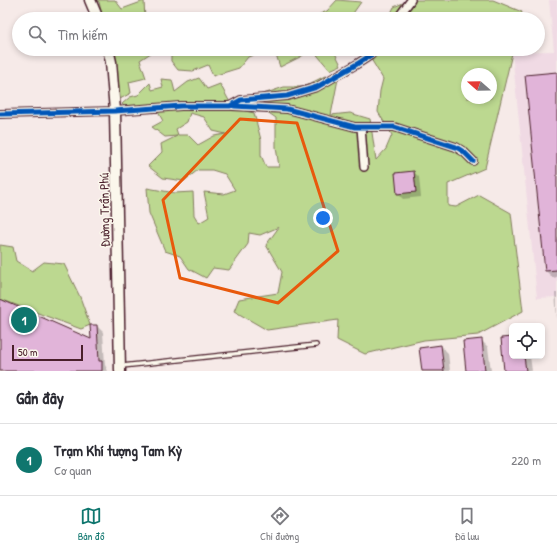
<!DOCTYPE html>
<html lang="vi">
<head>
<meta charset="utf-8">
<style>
	body { margin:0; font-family:"Patrick Hand",sans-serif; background:#f2f2f3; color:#2b2b33 }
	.controls { position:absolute; right:12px; bottom:12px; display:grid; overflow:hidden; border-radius:6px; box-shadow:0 2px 6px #0003 }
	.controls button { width:36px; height:36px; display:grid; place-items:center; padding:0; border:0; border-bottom:1px solid #e1e1e2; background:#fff; color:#2b2b33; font:20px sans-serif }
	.compass { position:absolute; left:461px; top:68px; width:36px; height:36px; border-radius:50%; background:#fff; box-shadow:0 2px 6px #0003; rotate:290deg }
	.scale { position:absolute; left:12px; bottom:10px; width:71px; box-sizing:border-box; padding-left:4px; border:2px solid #4a1f2b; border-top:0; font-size:11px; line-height:14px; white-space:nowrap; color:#4a1f2b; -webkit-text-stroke:3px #fbf7ec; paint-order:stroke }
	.you { position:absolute; left:323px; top:218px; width:14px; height:14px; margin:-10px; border:3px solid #fff; border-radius:50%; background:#1a73e8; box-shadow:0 0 0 6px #1a73e833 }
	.badge { display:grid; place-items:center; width:26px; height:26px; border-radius:50%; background:#0f766e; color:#fff; font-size:13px; font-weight:700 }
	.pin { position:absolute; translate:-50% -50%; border:2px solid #fff; box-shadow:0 1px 4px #0006 }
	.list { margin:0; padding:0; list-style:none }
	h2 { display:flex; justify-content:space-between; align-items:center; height:52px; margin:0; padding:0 16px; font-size:17px }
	h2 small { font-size:13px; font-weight:400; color:#7c7c81 }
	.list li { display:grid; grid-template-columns:26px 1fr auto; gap:12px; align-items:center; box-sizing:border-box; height:72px; padding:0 16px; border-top:1px solid #e1e1e2 }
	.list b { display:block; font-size:15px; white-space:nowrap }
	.list p { margin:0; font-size:13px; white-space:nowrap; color:#7c7c81 }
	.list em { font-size:13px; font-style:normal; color:#7c7c81 }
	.icon { flex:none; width:22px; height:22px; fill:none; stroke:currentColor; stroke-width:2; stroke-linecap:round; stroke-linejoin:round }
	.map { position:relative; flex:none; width:557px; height:371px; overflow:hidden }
	.search { position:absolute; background:#fff; box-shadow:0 2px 6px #0003; left:12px; right:12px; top:12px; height:44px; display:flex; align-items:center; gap:10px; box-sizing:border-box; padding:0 14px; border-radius:22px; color:#7c7c81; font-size:15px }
	.sheet { height:124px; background:#fff }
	nav { display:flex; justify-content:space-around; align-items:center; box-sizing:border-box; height:56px; border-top:1px solid #e1e1e2; background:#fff; font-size:11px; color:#7c7c81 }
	nav a { display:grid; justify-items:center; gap:2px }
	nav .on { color:#0f766e }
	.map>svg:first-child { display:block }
	.built { fill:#f0dae4 }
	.green { fill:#bcd890; stroke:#837c5e; fill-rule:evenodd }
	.shadow { fill:#0003 }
	.building { fill:#e1b4d9; stroke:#4a1f2b }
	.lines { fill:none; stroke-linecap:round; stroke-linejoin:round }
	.lane-casing { stroke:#4a1f2b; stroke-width:6 }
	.street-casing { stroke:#4a1f2b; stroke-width:10 }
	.secondary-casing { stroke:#4a1f2b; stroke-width:13 }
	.lane { stroke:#fbf7ec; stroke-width:3.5 }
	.street { stroke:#fbf7ec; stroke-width:7 }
	.secondary { stroke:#fbf7ec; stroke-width:10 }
	.cycleway-casing { stroke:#fbf7ec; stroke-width:8 }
	.cycleway { stroke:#0057b8; stroke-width:5 }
	.marked { fill:none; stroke:#e8590c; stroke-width:3; stroke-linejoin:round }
	.labels { text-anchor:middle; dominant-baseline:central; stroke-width:3; stroke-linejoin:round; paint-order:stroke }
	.street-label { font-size:13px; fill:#4a1f2b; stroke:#fbf7ec }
</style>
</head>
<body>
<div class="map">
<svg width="557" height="371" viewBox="0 0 557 371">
	<rect width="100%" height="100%" fill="#f6eae8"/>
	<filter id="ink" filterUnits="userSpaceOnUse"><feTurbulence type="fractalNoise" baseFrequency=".025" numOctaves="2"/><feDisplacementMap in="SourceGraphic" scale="8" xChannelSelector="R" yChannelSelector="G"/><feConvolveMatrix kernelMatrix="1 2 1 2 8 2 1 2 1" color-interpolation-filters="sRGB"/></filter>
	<g filter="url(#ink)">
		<path class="built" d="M549 0H557V297L537 298 512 52 554 51Z"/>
		<path class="green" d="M95 0H115L122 9 144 1 145 19H103L99 2Z
			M337 0 361 2 349 19H309L327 11Z
			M410 0H493L522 12 520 19H388L394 7Z
			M111 49H157L140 60 146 78 129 82 131 93 120 99Z
			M171 49H310L302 56 280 67 275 51 261 52 248 57 239 68 213 76 208 65 193 71 178 70 171 61Z
			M312 49H333L341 65 330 70Z
			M365 49H513L485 168 448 184V206L456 207 479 195 511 213 523 311 478 335 424 340 365 354 337 340 338 320 267 330 234 311 239 299 278 293 282 272 266 245 279 227 260 235 249 233 248 244 229 270 213 268 206 278 189 269 180 256 165 251 149 213 147 188 175 193 193 192 194 215 199 223 209 217 204 192 224 194 235 190 225 174 212 170H198L184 181 163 178 148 166 162 152 161 144 177 136 165 137 152 127 163 121 158 112 144 110 130 112 122 104 130 97 138 95 150 83 152 90 163 87 161 79 172 80 175 92 188 82 199 78 207 89 220 84 233 108 254 113 261 140V155L266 167H279L276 147V118L263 109 240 102 284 87H303L325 76 338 79 331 115 350 113 370 119 376 160 386 149 392 135 378 112 380 91 383 79ZM467 74H491V98H467ZM190 113 204 117 213 131 226 134 214 136 198 145 188 135H178L176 129 187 122Z
			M0 245 13 247 16 261 32 271 44 262 64 264 80 297 90 325 81 329 0 299Z"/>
		<path class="shadow" d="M557 73V277L553 278 546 271Z
			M414 172 419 177 421 197 403 199 398 194 396 174Z
			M555 293H557V319Z
			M0 300 92 341 97 326 103 332 105 365 108 371H0Z
			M512 338V356H530L532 371H505Z
			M481 340 488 347 491 371H467Z
			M441 346 448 353 450 371H423Z"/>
		<path class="building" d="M557 72V270L545 271 525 75Z
			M414 171 416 192 397 194 395 173Z
			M0 299 91 339 90 325H97L99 361H102V371H0Z
			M512 337V356H524L526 371H504L501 338Z
			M482 339 485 371H466L463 341Z
			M441 345 444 371H422L419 348Z"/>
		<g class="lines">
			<defs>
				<path id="lane" d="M122 366 316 345"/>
				<path id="street" d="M397 19 411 0
					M232 106 287 109 355 127H394L456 147 464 152 473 161
					M0 114 115 111 181 106H230L241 100 287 96 317 87 357 64 371 55 375 49
					M361 127 364 167"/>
				<path id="secondary" d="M90 0 98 19
					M108 49 111 62 115 111 120 371"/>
			</defs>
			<use href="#lane" class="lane-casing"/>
			<use href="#street" class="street-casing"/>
			<use href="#secondary" class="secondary-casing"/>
			<use href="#lane" class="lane"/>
			<use href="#street" class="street"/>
			<use href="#secondary" class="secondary"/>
			<defs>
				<path id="cycleway" d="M234 106 287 109 355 127H394L456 147 464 152 473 161
					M0 114 115 111 181 106H230L241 100 287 96 317 87 357 64 371 55 375 49"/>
			</defs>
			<use href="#cycleway" class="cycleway-casing"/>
			<use href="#cycleway" class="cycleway"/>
		</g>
	</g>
	<path class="marked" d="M240 119 297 123 338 251 278 303 180 278 163 200Z"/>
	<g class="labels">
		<g class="street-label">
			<text transform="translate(104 210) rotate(-91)">Đường Trần Phú</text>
		</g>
	</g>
</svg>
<div class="controls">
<button><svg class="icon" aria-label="locate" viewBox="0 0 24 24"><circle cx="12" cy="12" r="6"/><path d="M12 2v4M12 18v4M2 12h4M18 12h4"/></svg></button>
</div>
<svg class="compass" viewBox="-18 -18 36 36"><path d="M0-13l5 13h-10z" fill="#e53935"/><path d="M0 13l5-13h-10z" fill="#7c7c81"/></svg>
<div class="scale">50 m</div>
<div class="you"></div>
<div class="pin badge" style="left:24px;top:320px">1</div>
<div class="search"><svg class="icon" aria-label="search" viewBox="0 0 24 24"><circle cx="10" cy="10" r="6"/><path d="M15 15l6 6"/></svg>Tìm kiếm</div>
</div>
<section class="sheet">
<h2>Gần đây<small></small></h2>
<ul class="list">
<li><span class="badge">1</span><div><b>Trạm Khí tượng Tam Kỳ</b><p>Cơ quan</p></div><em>220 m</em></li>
</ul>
</section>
<nav>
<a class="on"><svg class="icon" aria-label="map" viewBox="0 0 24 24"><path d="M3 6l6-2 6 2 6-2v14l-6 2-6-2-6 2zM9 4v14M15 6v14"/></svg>Bản đồ</a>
<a><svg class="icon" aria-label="directions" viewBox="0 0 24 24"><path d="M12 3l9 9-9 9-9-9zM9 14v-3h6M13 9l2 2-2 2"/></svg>Chỉ đường</a>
<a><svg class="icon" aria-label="saved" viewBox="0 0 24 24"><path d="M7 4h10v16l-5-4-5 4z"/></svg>Đã lưu</a>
</nav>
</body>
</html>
